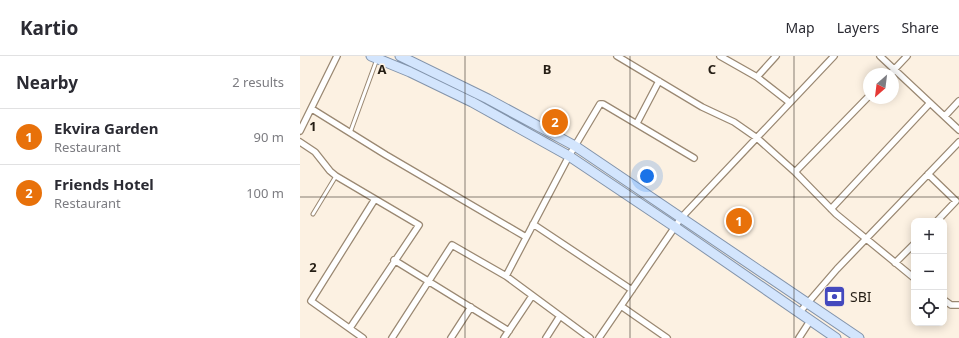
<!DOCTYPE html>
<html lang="en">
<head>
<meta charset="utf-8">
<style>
	body { margin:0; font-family:"Noto Sans",sans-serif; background:#f7f7f7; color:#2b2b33 }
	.controls { position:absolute; right:12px; bottom:12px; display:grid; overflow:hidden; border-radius:8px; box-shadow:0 2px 10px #0003 }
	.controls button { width:36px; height:36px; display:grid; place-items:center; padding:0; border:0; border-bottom:1px solid #e1e1e2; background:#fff; color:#2b2b33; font:20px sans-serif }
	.compass { position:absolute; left:563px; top:12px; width:36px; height:36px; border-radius:50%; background:#fff; box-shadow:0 2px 10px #0003; rotate:208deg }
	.you { position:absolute; left:347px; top:120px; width:14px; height:14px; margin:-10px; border:3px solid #fff; border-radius:50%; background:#1a73e8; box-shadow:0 0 0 6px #1a73e833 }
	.badge { display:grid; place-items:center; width:26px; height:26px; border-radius:50%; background:#4449be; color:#fff; font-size:13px; font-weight:700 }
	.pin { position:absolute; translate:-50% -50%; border:2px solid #fff; box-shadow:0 1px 4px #0006 }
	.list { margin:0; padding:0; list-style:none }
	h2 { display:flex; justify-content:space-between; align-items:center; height:52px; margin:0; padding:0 16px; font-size:17px }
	h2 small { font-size:13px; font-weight:400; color:#7c7c81 }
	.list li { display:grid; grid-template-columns:26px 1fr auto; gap:12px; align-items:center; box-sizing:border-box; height:56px; padding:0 16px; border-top:1px solid #e1e1e2 }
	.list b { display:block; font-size:15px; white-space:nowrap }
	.list p { margin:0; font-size:13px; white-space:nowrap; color:#7c7c81 }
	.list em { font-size:13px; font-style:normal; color:#7c7c81 }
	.icon { flex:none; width:22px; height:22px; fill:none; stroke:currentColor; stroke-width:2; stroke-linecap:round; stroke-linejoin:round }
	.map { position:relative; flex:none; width:659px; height:282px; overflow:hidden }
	header { display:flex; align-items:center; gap:24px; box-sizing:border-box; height:56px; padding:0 20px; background:#fff; border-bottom:1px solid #e1e1e2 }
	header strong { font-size:19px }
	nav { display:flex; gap:22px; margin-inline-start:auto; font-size:14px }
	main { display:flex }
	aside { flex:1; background:#fff }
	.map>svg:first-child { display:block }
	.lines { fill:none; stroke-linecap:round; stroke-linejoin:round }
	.lane-casing { stroke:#9a8872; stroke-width:5 }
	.street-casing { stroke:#9a8872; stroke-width:8 }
	.primary-casing { stroke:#8394ab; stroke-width:11 }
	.lane { stroke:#fff; stroke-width:3 }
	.street { stroke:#fff; stroke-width:5.5 }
	.primary { stroke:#d3e5fd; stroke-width:9 }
	.grid { fill:none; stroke:#251e15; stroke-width:1; stroke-opacity:0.55 }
	.labels { text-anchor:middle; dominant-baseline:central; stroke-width:3; stroke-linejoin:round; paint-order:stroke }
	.poi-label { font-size:14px; fill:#251e15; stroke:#fcf1e2; text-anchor:start }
	.grid-label { font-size:13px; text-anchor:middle; font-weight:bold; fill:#251e15; stroke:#fcf1e2; stroke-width:3; stroke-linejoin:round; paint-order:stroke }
</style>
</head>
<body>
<header>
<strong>Kartio</strong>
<nav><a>Map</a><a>Layers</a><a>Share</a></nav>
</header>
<main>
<aside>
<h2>Nearby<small>2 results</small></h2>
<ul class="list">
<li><span class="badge" style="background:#e8710a">1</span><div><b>Ekvira Garden</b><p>Restaurant</p></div><em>90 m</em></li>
<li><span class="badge" style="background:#e8710a">2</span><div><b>Friends Hotel</b><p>Restaurant</p></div><em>100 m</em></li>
</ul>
</aside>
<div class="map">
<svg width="659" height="282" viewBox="0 0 659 282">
	<rect width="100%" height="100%" fill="#fcf1e2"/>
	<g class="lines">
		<defs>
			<path id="lane" d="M50 77 77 3
				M13 158 36 120"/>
			<path id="street" d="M317 0 402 51 434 66 457 82 495 116 536 158 614 222
				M420 0 457 21 489 46
				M580 0 659 74
				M590 18 607 0
				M457 21 476 0
				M12 53 86 99 226 181
				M645 60 659 45
				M337 67 359 25
				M0 75 37 0
				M0 86 15 96 30 115 36 120 119 169 50 272
				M495 116 569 40
				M628 118 656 145 637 165
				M531 153 630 47
				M233 168 332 234
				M94 204 209 275
				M595 207 614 188
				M206 220 269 100 300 48H303L394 102
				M644 244 651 249H659
				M321 250 367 282
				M499 257 537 213 659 86
				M63 282 11 245 75 143
				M92 282 152 189 206 220 290 282
				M151 282 171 251
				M204 282 232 240
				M246 282 260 260
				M299 282 381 162 534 0
				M499 282 510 265"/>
			<path id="primary" d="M71 0 110 16 172 46 269 100 375 171 536 282
				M100 0 188 43 275 90 559 282"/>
		</defs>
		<use href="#lane" class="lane-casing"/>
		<use href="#street" class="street-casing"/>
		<use href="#primary" class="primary-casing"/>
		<use href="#lane" class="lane"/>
		<use href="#street" class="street"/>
		<use href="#primary" class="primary"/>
	</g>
	<path class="grid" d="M165 0V282M330 0V282M494 0V282M0 141H659"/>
	<defs>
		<symbol id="bank-square" viewBox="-11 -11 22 22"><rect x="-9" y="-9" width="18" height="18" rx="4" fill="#4449be" stroke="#fcf1e2"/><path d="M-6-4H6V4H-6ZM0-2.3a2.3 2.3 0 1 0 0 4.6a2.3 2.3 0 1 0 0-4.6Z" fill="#fff"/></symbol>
	</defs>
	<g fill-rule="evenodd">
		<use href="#bank-square" x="522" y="228" width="25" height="25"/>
	</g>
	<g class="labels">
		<g class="poi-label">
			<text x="550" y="240">SBI</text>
		</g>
	</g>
	<g class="grid-label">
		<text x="82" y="18">A</text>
		<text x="247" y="18">B</text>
		<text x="412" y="18">C</text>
		<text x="13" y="75">1</text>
		<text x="13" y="216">2</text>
	</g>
</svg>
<div class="controls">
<button>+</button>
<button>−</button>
<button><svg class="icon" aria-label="locate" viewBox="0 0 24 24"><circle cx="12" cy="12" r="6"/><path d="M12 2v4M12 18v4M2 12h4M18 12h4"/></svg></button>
</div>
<svg class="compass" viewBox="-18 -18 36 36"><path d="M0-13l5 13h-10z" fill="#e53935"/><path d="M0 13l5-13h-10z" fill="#7c7c81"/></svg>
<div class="you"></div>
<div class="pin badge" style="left:439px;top:165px;background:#e8710a">1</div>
<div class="pin badge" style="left:255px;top:66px;background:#e8710a">2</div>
</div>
</main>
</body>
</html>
